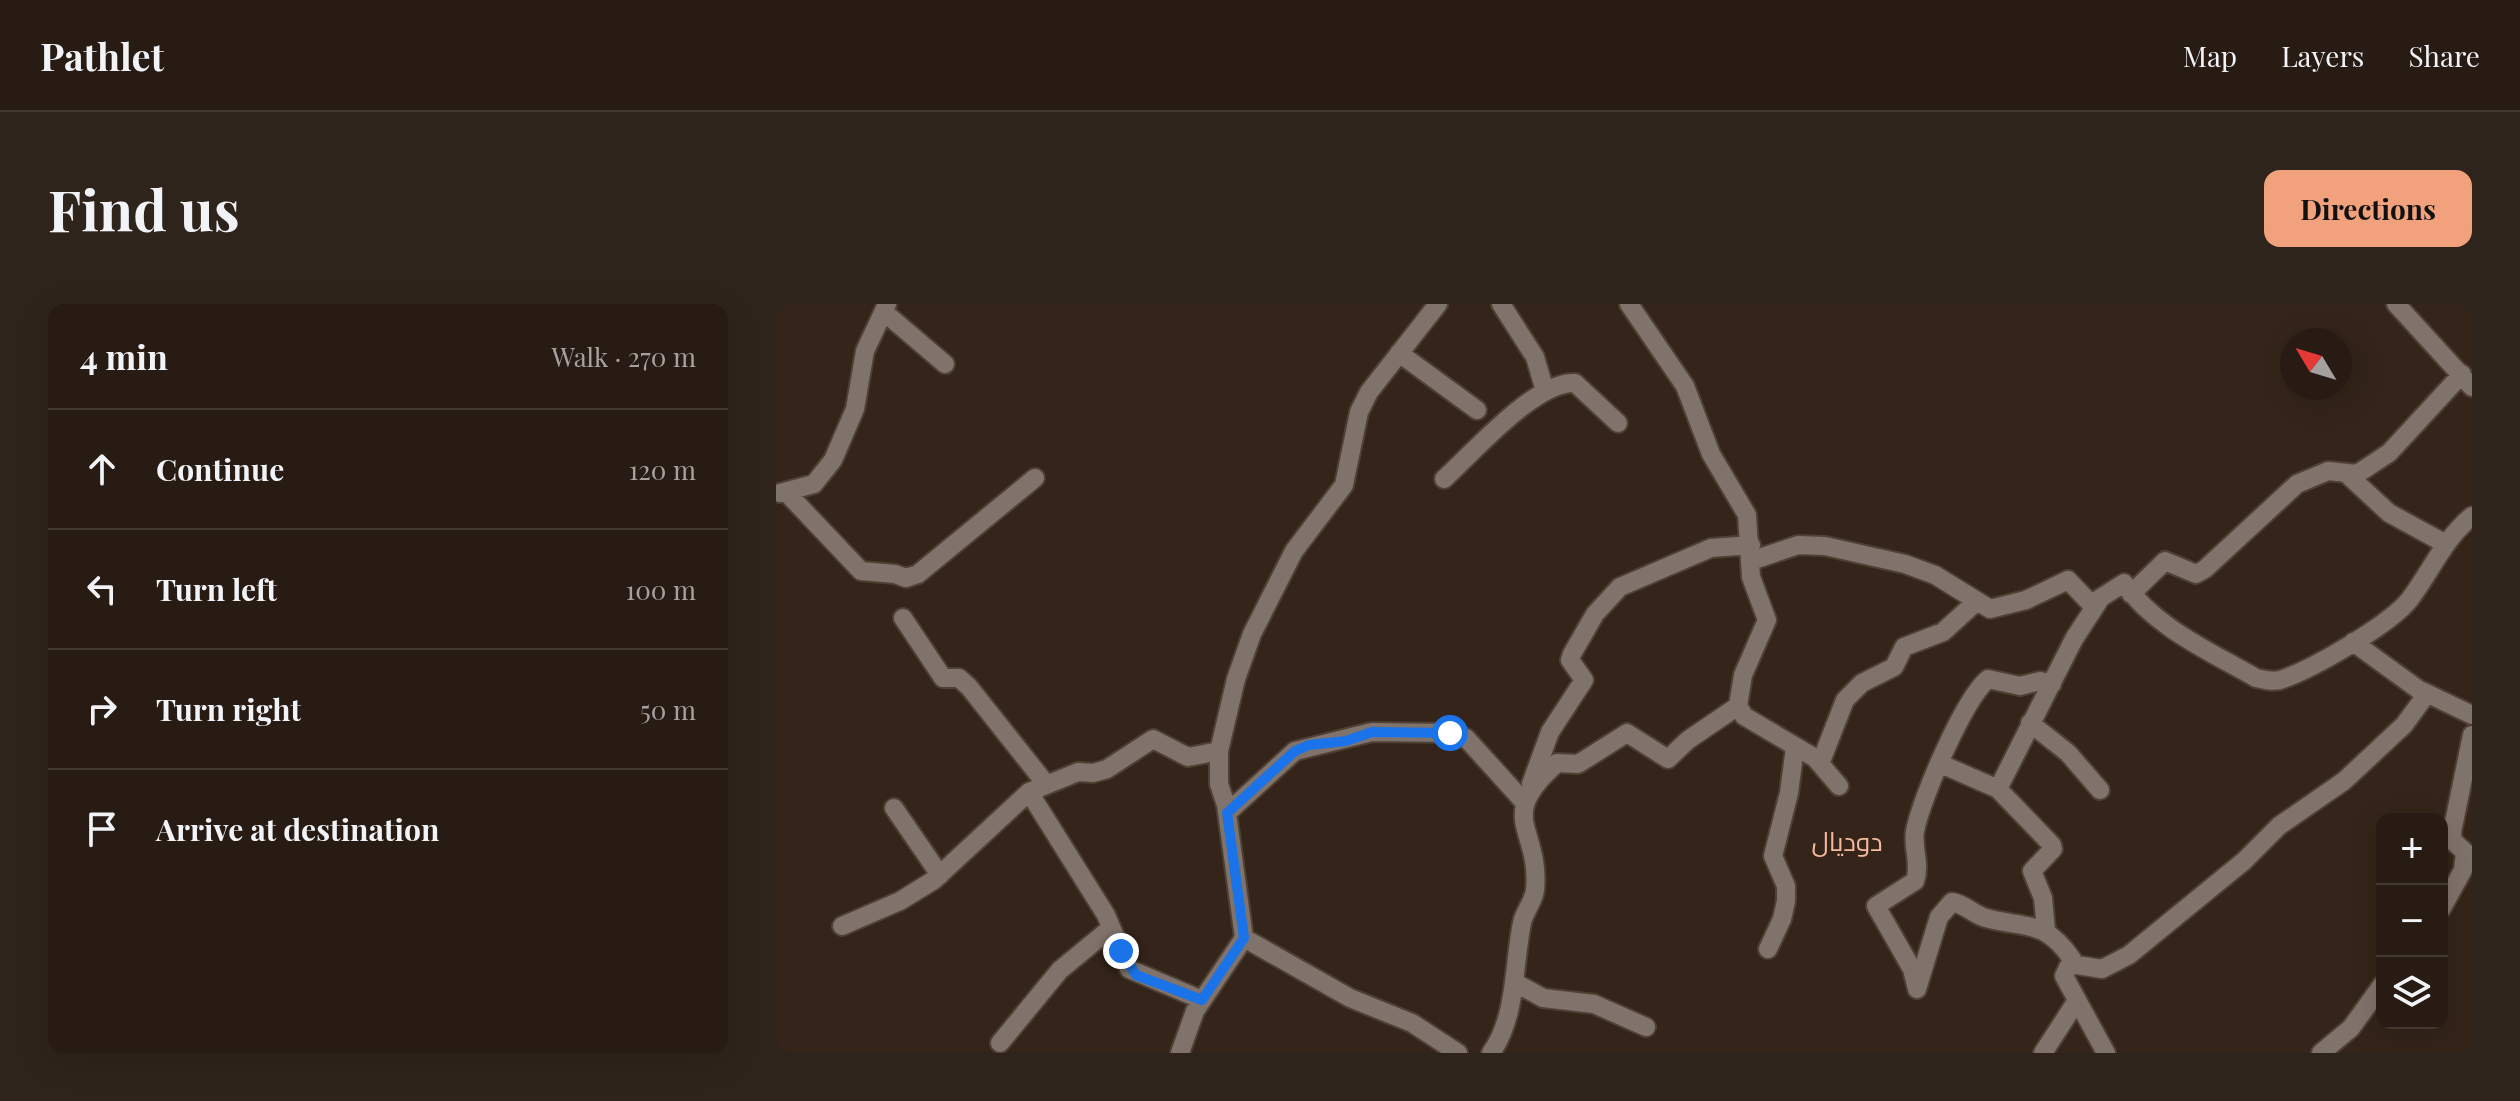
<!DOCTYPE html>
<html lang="en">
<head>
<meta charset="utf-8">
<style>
	body { margin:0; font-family:"Playfair Display",Cairo,serif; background:#2f241c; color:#f1f3f6 }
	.controls { position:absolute; right:24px; bottom:24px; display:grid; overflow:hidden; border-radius:16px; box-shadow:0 8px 32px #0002 }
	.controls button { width:72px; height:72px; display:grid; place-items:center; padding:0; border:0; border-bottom:2px solid #433933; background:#271b13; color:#f1f3f6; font:40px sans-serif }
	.compass { position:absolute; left:1504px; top:24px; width:72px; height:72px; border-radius:50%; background:#271b13; box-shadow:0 8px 32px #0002; rotate:308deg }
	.stop { position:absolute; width:24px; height:24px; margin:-18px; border:6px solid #1a73e8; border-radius:50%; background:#fff }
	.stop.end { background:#1a73e8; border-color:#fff; box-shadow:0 2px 8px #0008 }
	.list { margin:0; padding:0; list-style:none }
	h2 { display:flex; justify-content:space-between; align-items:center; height:104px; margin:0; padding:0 32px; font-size:34px }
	h2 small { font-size:26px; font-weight:400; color:#a4a1a0 }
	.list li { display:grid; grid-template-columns:52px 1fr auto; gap:24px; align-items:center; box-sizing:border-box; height:120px; padding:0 32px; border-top:2px solid #433933 }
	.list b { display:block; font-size:30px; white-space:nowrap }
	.list em { font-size:26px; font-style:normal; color:#a4a1a0 }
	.icon { flex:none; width:44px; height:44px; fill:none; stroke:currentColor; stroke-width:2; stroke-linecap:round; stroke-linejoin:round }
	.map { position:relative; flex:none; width:1696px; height:749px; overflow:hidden; border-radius:16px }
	header { display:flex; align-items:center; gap:48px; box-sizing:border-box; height:112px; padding:0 40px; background:#271b13; border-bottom:2px solid #433933 }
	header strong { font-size:38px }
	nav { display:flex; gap:44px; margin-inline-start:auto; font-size:28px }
	.intro { display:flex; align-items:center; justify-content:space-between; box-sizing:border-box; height:192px; padding:0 48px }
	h1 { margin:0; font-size:56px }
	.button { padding:20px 36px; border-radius:16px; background:#f1a17c; color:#111; font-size:28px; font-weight:700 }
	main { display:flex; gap:48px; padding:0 48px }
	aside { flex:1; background:#271b13; border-radius:16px; box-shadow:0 8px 32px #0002 }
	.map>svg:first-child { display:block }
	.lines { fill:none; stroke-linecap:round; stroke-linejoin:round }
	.minor-casing { stroke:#4f4035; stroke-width:22 }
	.minor { stroke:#80736b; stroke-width:18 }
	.route { stroke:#1a73e8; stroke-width:10 }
	.labels { text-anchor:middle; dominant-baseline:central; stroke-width:8; stroke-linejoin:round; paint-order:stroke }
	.quarter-label { font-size:26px; fill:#f5b99d; stroke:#342419 }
</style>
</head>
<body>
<header>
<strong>Pathlet</strong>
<nav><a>Map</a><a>Layers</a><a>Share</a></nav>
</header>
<div class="intro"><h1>Find us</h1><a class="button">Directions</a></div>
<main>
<aside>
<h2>4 min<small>Walk · 270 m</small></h2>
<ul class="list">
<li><svg class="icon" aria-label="ahead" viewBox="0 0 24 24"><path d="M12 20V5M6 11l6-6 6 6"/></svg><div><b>Continue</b></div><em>120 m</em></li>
<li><svg class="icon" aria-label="left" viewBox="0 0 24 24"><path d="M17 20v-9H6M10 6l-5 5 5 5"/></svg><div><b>Turn left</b></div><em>100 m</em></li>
<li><svg class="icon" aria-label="right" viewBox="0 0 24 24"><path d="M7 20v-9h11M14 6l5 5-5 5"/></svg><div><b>Turn right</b></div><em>50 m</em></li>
<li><svg class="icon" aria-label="arrive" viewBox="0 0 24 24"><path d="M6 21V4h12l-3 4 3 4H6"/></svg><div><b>Arrive at destination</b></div></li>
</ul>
</aside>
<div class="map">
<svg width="1696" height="749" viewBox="0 0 1696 749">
	<rect width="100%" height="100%" fill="#342419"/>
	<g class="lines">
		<defs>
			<path id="minor" d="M725 0 759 53 769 87
				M853 0 909 82 935 150 971 211 975 273 991 316 967 371 962 402 968 412 1039 454 1063 482
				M1620 0 1696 83
				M108 8 169 60
				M623 49 701 106
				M1572 171 1613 209 1668 239
				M668 175C697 149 759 77 799 79L842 119
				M4 189 38 180 57 156 79 105 89 47 111 0
				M11 189 85 267 119 270 130 274 142 270 259 174
				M975 257 1022 241 1049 242 1129 260 1159 271 1214 305 1250 296 1292 276 1315 300 1348 279C1378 323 1435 348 1480 374 1489 376 1496 378 1504 376 1535 366 1615 320 1634 295 1656 266 1667 236 1696 212
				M1355 290 1389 257 1420 270 1429 265 1521 180 1552 167 1581 170 1613 149 1686 70
				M127 314 167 374H183L193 383 270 480
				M1646 387 1696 411
				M1254 419 1292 449 1324 486
				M1044 460 1069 396 1086 379 1118 363 1128 343 1167 328 1201 297
				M1165 460 1222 485
				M755 480 774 428 808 376 794 356 796 350 819 310 844 283 935 244 975 241
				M253 488 330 611 353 665 426 696
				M118 504 164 571
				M451 509 519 447 596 428 674 429 690 434 749 499
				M1666 604 1687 566 1689 548 1677 537 1676 528 1696 431
				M66 622 124 597 158 576 253 488 302 468 317 469 331 465 377 435 412 453 443 447
				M1270 626 1267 594 1256 567 1277 545 1276 541 1222 485 1298 335 1324 295
				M468 634 450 501 443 480V447L460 375 476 330 518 247 568 181 583 108 593 88 662 0
				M992 645 1006 615 1010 597V582L997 552 1013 489 1019 443
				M1295 660 1326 665 1353 651 1468 557 1503 522 1568 477 1628 421 1650 391 1577 338
				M738 678 767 694 818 700 870 723
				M1141 685 1136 665 1100 602 1139 577C1145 560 1136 544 1139 527 1145 495 1188 395 1212 375L1244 382 1264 377 1276 380
				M1141 685 1163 613 1176 598C1189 600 1198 611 1210 614 1251 625 1268 615 1296 655L1288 672 1330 749
				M224 739 284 666 335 624
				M404 749 419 707 468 634 574 694 636 719 682 749
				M715 749C741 712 737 663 746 619 748 608 758 597 759 586 765 523 718 515 781 459L802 460 851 429 892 455 912 436 962 402
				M1267 749 1300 698
				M1545 749 1575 724 1606 681"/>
		</defs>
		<use href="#minor" class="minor-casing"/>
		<use href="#minor" class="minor"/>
	</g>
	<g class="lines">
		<path class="route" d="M345 647 360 671 426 696 468 634 451 509 519 447 533 441 570 437 596 428 674 429"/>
	</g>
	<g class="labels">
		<g class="quarter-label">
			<text x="1071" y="536">دودیال</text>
		</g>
	</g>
</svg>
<div class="controls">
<button>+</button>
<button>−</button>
<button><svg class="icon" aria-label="layers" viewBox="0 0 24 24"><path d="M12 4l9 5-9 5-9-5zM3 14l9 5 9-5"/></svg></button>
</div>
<svg class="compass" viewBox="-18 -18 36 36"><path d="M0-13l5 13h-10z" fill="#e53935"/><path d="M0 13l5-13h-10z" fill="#a4a1a0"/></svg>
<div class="stop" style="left:674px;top:429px"></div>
<div class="stop end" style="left:345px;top:647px"></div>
</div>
</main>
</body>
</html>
